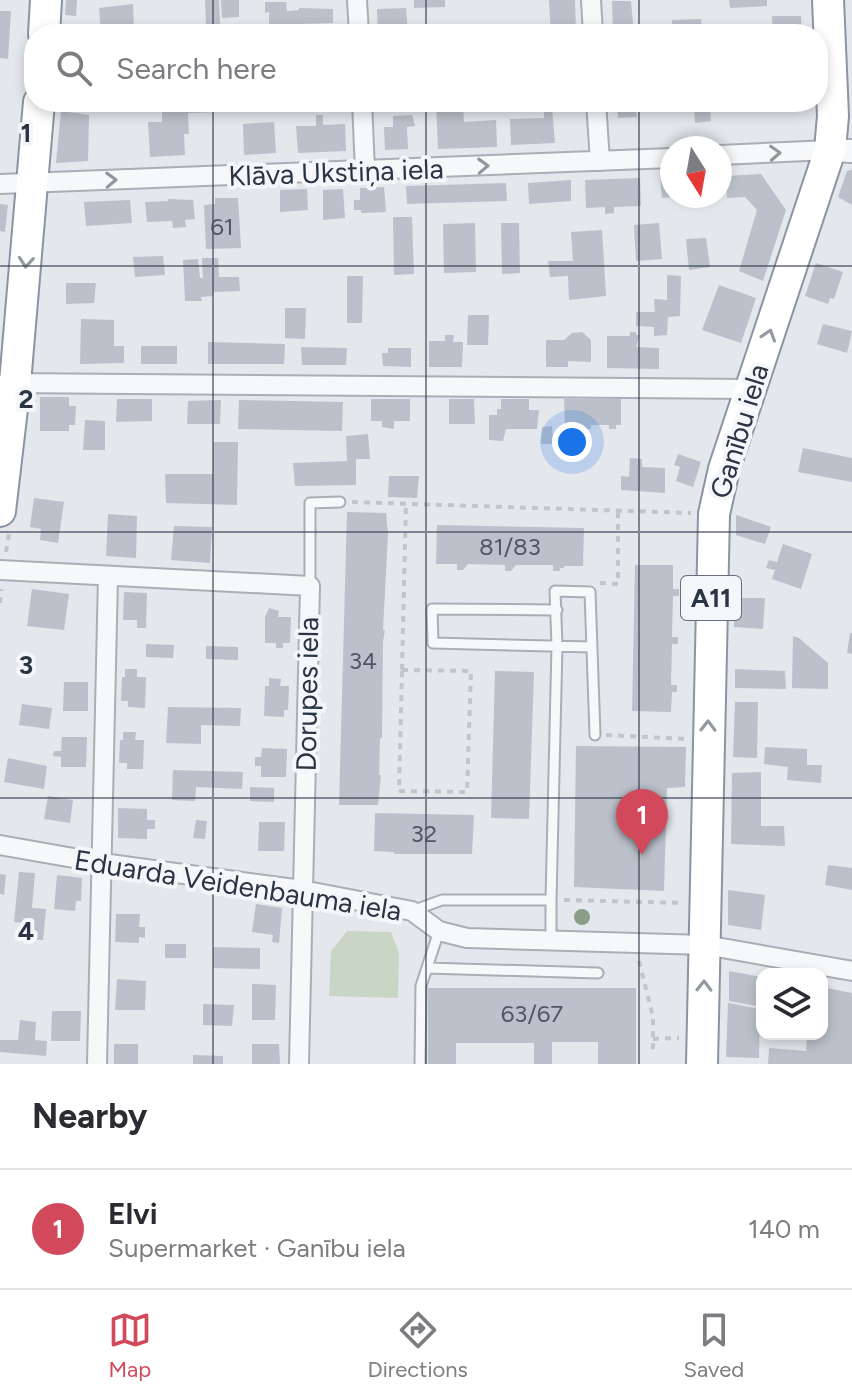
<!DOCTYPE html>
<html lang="en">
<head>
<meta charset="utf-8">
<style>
	body { margin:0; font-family:Figtree,sans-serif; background:#f7f7f7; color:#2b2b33 }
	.controls { position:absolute; right:24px; bottom:24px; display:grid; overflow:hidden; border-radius:16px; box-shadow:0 4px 12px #0003 }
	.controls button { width:72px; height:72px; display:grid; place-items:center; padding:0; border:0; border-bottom:2px solid #e1e1e2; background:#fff; color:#2b2b33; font:40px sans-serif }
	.compass { position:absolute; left:660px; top:136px; width:72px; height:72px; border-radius:50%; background:#fff; box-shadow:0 4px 12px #0003; rotate:169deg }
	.you { position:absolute; left:572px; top:442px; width:28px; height:28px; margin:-20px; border:6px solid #fff; border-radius:50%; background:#1a73e8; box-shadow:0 0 0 12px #1a73e833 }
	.badge { display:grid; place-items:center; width:52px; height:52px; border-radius:50%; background:#d1495b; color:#fff; font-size:26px; font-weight:700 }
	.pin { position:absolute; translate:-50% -66px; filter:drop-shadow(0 2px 4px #0008) }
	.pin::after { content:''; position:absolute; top:42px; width:28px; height:24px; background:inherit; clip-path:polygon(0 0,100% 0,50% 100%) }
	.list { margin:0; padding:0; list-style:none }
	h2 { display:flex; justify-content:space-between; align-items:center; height:104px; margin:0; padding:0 32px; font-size:34px }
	h2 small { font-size:26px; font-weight:400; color:#7c7c81 }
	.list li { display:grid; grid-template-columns:52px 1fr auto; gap:24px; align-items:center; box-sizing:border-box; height:120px; padding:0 32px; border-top:2px solid #e1e1e2 }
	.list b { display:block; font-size:30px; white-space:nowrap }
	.list p { margin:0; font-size:26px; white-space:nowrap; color:#7c7c81 }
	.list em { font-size:26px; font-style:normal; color:#7c7c81 }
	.icon { flex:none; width:44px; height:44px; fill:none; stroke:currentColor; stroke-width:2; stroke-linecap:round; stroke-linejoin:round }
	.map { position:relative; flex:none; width:852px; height:1064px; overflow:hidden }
	.search { position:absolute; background:#fff; box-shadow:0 4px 12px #0003; left:24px; right:24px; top:24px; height:88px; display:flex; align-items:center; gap:20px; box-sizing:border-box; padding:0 28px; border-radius:32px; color:#7c7c81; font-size:30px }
	.sheet { height:224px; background:#fff }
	nav { display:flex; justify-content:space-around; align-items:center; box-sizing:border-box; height:112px; border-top:2px solid #e1e1e2; background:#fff; font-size:22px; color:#7c7c81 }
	nav a { display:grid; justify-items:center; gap:4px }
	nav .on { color:#d1495b }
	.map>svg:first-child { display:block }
	.green { fill:#c9d6c5 }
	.building { fill:#bbc0ca }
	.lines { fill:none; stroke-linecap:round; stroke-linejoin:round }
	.service-casing { stroke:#a9aeb7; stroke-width:13 }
	.minor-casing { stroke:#a9aeb7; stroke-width:22 }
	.tertiary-casing { stroke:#a9aeb7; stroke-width:26 }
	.trunk-casing { stroke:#8b94a3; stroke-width:34 }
	.path { stroke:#c2c5cb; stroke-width:4; stroke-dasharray:6 6; stroke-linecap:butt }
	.service { stroke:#f7f8fa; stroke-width:9 }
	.minor { stroke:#f7f8fa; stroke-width:18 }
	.tertiary { stroke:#f7f8fa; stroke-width:22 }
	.trunk { stroke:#fff; stroke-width:30 }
	.tree { fill:#899d89 }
	.oneway { stroke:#9196a0 }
	.oneway2 { stroke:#959aa2 }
	.grid { fill:none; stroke:#2b3445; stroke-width:2; stroke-opacity:0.55 }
	.labels { text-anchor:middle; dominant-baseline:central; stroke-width:8; stroke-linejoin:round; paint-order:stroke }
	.number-label { font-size:24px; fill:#4f5766 }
	.shield { fill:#f4f6f9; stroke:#676e7b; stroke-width:2 }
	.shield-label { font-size:26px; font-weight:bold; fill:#2b3445 }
	.street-label { font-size:28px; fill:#2b3445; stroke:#f4f6f9 }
	.grid-label { font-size:26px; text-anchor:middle; font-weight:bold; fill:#2b3445; stroke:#f4f6f9; stroke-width:8; stroke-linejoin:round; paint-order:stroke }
</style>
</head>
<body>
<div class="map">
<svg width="852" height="1064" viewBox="0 0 852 1064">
	<rect width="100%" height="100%" fill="#e4e7ec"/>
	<path class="green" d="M347 931 391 932 399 953 398 998 329 996 331 951Z"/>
	<path class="building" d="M66 0H77L76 16 65 15Z
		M205 0H219L220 24H206Z
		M221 0H239V17L222 18Z
		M414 0H445V7L414 8Z
		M549 0H575L576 34H551Z
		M729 0H767V6L730 8Z
		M612 1H631L634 34H613Z
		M265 2H286L287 11 299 10V8L333 9V23L269 25V12L265 13Z
		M133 4 134 34H101L99 8Z
		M406 8 408 34H378L377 9Z
		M0 11H11L8 59 0 58Z
		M772 16H801L802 34H773Z
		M701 19 702 34H672V20Z
		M162 102H246V111L188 113 189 134H184L185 155 150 157 148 122H162Z
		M436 102H463L464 122 496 120 497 147 438 149Z
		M617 102H635L637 117 618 118Z
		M694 102H710L711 121 695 123Z
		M544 108H552L555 143 511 145 510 119 544 118Z
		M61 111 89 115 88 161 56 163Z
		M316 115H323V125L345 124 346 151 298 153 296 126H316Z
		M412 115 415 126 407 127 408 149 385 150 384 127H393V116Z
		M274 122 276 153 244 155 243 124Z
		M852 169V205L838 197 847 171Z
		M761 174 786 210 763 281 739 271 757 210 745 197 727 198 726 176Z
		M672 176V197L662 198 660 177Z
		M640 178 641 206 614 207V213L605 214V207L586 208 585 180Z
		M571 180V201L529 204 528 183Z
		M506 183 507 201 407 204 406 186Z
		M384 187 386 212 361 213V210H354V200H360V188Z
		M307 189 308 210 280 212V190Z
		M343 189 345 218 323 220V190Z
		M215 198H238L241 248 206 249 204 205 215 204Z
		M168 199 193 200 195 219 185 220 186 227 173 228 172 221 147 222 145 202 168 201Z
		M130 200 132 223 86 226 84 202Z
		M0 204 8 205 5 232 0 231Z
		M393 217H412L414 274 394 275Z
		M475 223 476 272 444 273 443 224Z
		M501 223H519L520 273 502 274Z
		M659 223 662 259 636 261 634 225Z
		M602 230 606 296 569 300 568 276 550 277 548 261H573L571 232Z
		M706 238 710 267 689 270 686 239Z
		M163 256 165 275 135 277 133 257Z
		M202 258H218L219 277H239L240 291 214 292V296L201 297 202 301H185L183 260 198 259 200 278H203Z
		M816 263 843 272 834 299 830 298 828 304 805 296Z
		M667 275 681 276 680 316 668 317 667 335 654 336V327L636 326V312H655L654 299 667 300Z
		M347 276H363L362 323H347Z
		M66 283H96L94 303 66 304Z
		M719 285 756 298 741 343 702 330Z
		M285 308H306L305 339 285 338Z
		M468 315H489L488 345H467Z
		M81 319 114 320V346H124V363L80 364Z
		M823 324 852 331 847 353 817 344Z
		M582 332 591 340V362L568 361V367H546V340H564L572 333Z
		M630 332H636V335H640L636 347 659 348V369L607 368V336H630Z
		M445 335H454L453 342H463L462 367H429V341H445Z
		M208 342 285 344 284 364H208Z
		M141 346H177V364H141Z
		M301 347 347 348 346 365H302Z
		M388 348H411V367L383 366 382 353H388Z
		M40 397H69V406H76L75 425H69V431H40Z
		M117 399H152V421L116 422Z
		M371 399H410V421H394V429L382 427V421H371Z
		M449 399H474L475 424H449Z
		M501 399H529V410H539L537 429H506L503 441 489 440V415H497V409H501Z
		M564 399H621V425H616V429H609V425H591V429H584V425H565Z
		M221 400 220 424H187L188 401Z
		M239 400 343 402 342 431 238 429Z
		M85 420 105 421V450H83Z
		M552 426 553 444H541L542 427Z
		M368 434 370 459H356V485L295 486 293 463 347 461 346 436Z
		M213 442H238L237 505 166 503 165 474H213Z
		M803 448 852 458V482L798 472Z
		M678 454 701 462 693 487 676 481 680 467 674 465Z
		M630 458 642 459V467L665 468V493L621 490V476L629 477Z
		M389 476H419L417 498 388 497Z
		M34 498 64 502 58 543 40 540 41 529 30 527Z
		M347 512 386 513 388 534 383 630H385L383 641 382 738H380L379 775H381L378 805H339Z
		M108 514 137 516 136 558 106 556Z
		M736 515 771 527 765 544 736 535Z
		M437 525 584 528 583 566H564V568H560V571H553V565H516L511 571H505V565L468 564 463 570H457V564H436Z
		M174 526 212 527 210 563 171 560Z
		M783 544 812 554 801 589 772 579 775 570 766 568 769 560 777 562Z
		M635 565H673V589H679V596H673L672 637H678V644H672L671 685H677V692H672L671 712 632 711Z
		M32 589 69 594 64 630 27 626Z
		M124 592 147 593 146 628H137V620H123Z
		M734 598H765L763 629 734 627Z
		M269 608 279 611 278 617H291L290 643H283V648H276V643H265V617Z
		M850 633H852V654L847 653Z
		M793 636 799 638 828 663V689L792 688Z
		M146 644 174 645 173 658 146 657Z
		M206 646 238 647V660L206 659Z
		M125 669H137V677H146L145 708 128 707V701H121L122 677H125Z
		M735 669 785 671 786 689 735 688Z
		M495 671 534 672 529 819 491 818Z
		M269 678 281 679 280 686H289L288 710H284V717L264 716 265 686H269Z
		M64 682H88V711H63Z
		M735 702H758L757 758 733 757Z
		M22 704 52 708 49 729 19 725Z
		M168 707 241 708 240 726 201 725V744L166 743Z
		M123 732H136L135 740H144L143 769H127V763H119L120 740H123Z
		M62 737H87L86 767H61V757L53 756 54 751H61Z
		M576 746 686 747 685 787 667 788 664 891 574 887Z
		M765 747 807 749V765H822L821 783 787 780 788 767 764 764Z
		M262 748 287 749 286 777H261V766H255V757H261Z
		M8 758 47 766 44 789 4 782Z
		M173 770 243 772 242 789 196 787 195 801 172 800Z
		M761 772V826H784L785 846 731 844 732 773Z
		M250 787 274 788V802L250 801Z
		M48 796 73 800 70 823 44 819Z
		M118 808 147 809V820H155V829H147V839L118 838Z
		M375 813 474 815 472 854H394V852L374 851Z
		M196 820 207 821 205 839 193 838Z
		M259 822H285L284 851H258Z
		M828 865 852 868V890L825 885Z
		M19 872 35 873 32 908 46 909 43 940 26 939 27 923 14 922Z
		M0 874 6 875 4 895 0 894Z
		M57 875 82 878 81 901H76L75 911 54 909Z
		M728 890 765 895 761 930 728 925Z
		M256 904 282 908 279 943 272 942 273 935 252 932Z
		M116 914H140L139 927H145V938L139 937V943L115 942Z
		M165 944H186V958H165Z
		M213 947 260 948V969L213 968Z
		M729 971 762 977V1007L729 1001Z
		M117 979 146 981 145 1010H115Z
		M252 984 276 985 275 1020H252Z
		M822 987 852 993V1064H768L769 1048 806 1051 807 1034H822Z
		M428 988H636V1064H598V1042H552V1064H534V1043H456V1064H428Z
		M728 1003 760 1009 759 1058 726 1057Z
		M203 1004 234 1005 232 1026 203 1025Z
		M52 1011H81L80 1041H51Z
		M20 1020 36 1022 35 1040 47 1041 46 1056 0 1052V1040H18Z
		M114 1044H138V1064H114Z
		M252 1044H279L280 1064H252Z
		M193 1055 223 1056V1064H193Z"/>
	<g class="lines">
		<defs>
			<path id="service" d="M310 586V503L340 502
				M557 610 432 609 433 643 591 647
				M412 911 442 900H551L557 646 555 591 590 592 595 735
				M551 941V900
				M427 968 598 973
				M420 1064 421 986 439 931"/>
			<path id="minor" d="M357 0 359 34
				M591 0 593 34
				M362 102 365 171
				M596 102 600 161
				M720 155 830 150
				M0 184 672 158
				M6 383 751 389
				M0 570 310 586 299 1064
				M0 845 102 863 302 890 412 911 439 931 467 938 705 945 852 971
				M97 1064 108 576"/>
			<path id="tertiary" d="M830 150 852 151"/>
			<path id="trunk" d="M44 34 46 0
				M0 511 15 383 39 102
				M702 1064 714 514 724 469 830 150 833 116 828 0"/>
		</defs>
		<use href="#service" class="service-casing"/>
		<use href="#minor" class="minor-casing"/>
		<use href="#tertiary" class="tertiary-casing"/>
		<use href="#trunk" class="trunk-casing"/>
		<path class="path" d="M26 81 29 50
			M352 502 691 513
			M6 552 9 533
			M600 583 618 584V509
			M0 603 1 589
			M402 670 471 671 467 792 399 791Z
			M402 670 406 503
			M606 735 686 739
			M564 900 683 903
			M639 961 653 1017V1055
			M653 1039 679 1038"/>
		<use href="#service" class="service"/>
		<use href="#minor" class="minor"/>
		<use href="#tertiary" class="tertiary"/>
		<use href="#trunk" class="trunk"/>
	</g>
	<circle class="tree" cx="582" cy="917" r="8"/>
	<defs><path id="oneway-chevron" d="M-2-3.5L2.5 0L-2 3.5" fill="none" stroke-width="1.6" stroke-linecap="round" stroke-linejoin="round" transform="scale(2)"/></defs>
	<g class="oneway">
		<use href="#oneway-chevron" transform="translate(775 153) rotate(-3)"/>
		<use href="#oneway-chevron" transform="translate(483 166) rotate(-2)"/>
		<use href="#oneway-chevron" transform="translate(111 180) rotate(-2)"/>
	</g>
	<g class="oneway2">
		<use href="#oneway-chevron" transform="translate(26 262) rotate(95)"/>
		<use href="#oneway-chevron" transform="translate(769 335) rotate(-72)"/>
		<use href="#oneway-chevron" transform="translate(708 726) rotate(-89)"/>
		<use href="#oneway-chevron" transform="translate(704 986) rotate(-89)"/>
	</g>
	<path class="grid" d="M213 0V34M426 0V34M639 0V34M213 102V1064M426 102V1064M639 102V1064M0 266H852M0 532H852M0 798H852"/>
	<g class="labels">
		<g class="number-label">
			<text x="222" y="226">61</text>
			<text x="510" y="546">81/83</text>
			<text x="363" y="660">34</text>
			<text x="424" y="833">32</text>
			<text x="532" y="1013">63/67</text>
		</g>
		<rect class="shield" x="681" y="576" width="60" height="44" rx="6"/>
		<g class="shield-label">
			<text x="711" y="598">A11</text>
		</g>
		<g class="street-label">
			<text transform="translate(336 172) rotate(-2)">Klāva Ukstiņa iela</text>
			<text transform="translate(739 431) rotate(-73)">Ganību iela</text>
			<text transform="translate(307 694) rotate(-89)">Dorupes iela</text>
			<text transform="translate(238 885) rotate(9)">Eduarda Veidenbauma iela</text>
		</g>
	</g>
	<g class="grid-label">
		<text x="26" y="142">1</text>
		<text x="26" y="408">2</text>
		<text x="26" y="674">3</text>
		<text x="26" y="940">4</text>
	</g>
</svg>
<div class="controls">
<button><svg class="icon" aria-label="layers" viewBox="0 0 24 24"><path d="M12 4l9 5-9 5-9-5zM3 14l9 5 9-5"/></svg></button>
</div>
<svg class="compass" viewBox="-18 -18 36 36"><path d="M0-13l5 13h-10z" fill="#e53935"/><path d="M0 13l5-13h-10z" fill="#7c7c81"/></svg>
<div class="you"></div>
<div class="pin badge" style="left:642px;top:855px">1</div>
<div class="search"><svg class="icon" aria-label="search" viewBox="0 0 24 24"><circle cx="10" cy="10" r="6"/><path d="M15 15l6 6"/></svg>Search here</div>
</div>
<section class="sheet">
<h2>Nearby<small></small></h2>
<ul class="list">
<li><span class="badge">1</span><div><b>Elvi</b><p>Supermarket · Ganību iela</p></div><em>140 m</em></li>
</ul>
</section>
<nav>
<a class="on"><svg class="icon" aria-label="map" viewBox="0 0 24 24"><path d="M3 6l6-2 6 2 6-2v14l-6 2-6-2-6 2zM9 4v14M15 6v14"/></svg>Map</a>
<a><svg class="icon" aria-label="directions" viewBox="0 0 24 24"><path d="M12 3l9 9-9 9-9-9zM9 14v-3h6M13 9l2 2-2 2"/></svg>Directions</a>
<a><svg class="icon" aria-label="saved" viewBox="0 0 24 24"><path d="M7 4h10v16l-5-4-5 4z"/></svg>Saved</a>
</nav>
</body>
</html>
